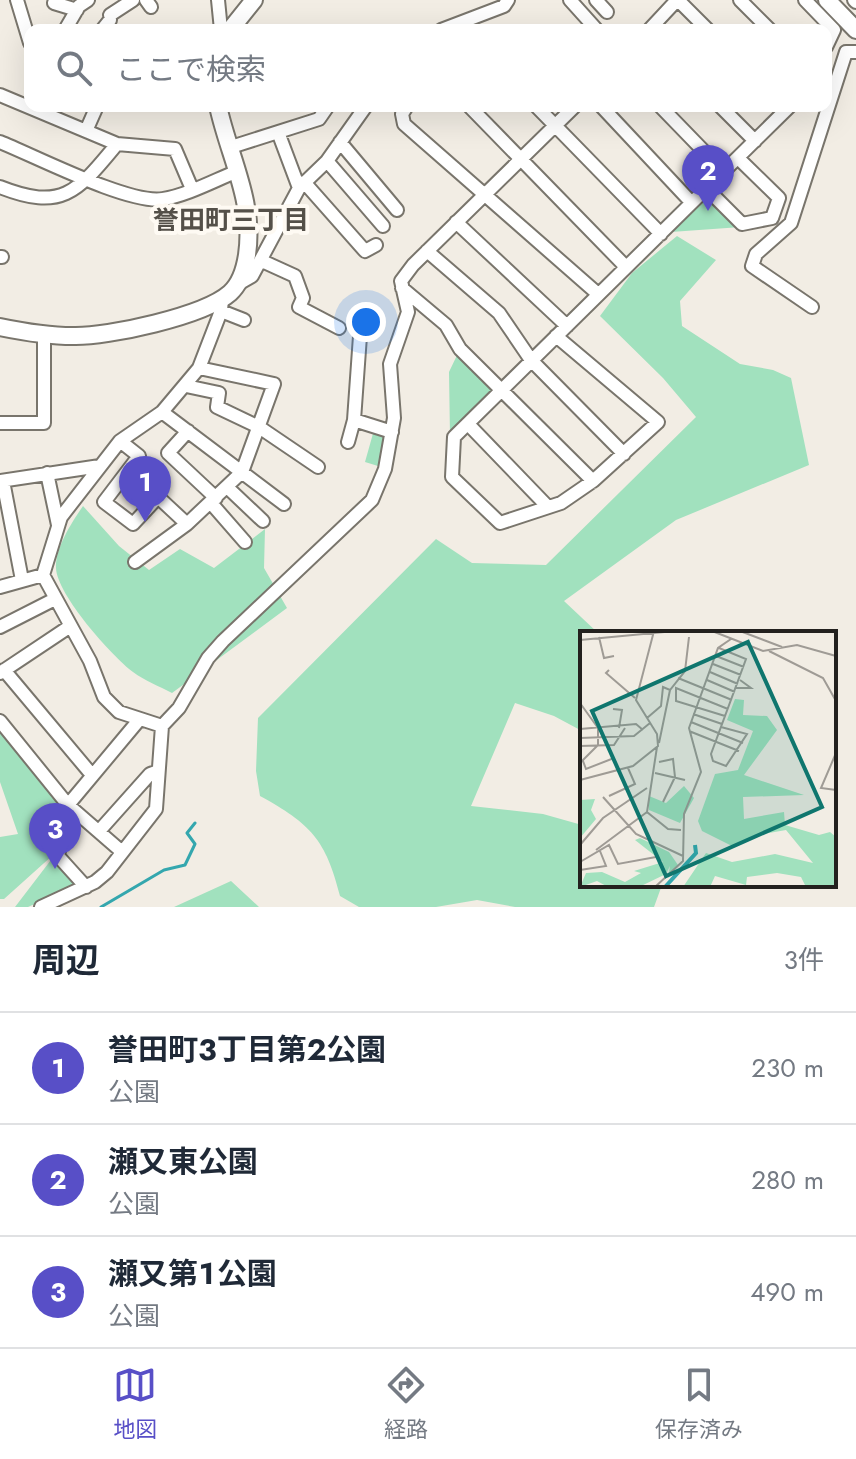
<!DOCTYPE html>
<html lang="ja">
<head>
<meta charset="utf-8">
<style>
	body { margin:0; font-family:Jost,"Noto Sans JP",sans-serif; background:#f6f6f7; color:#1f2937 }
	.you { position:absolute; left:366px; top:322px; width:28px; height:28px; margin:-20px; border:6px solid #fff; border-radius:50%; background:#1a73e8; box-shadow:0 0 0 12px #1a73e833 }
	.badge { display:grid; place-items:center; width:52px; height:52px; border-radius:50%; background:#584fc7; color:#fff; font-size:26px; font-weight:700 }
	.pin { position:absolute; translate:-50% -66px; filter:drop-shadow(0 2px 4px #0008) }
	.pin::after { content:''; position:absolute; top:42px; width:28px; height:24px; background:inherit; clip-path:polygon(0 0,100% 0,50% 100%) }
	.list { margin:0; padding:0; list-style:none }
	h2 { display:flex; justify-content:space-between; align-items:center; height:104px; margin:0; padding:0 32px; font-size:34px }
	h2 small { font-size:26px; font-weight:400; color:#747a83 }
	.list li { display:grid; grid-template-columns:52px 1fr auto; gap:24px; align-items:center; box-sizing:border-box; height:112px; padding:0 32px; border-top:2px solid #e0e1e3 }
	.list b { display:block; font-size:30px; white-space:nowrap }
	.list p { margin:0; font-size:26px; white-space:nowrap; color:#747a83 }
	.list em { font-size:26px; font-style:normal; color:#747a83 }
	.icon { flex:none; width:44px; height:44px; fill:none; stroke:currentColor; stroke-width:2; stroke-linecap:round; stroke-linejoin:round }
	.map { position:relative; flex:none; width:856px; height:907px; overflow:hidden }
	.search { position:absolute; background:#fff; box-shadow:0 8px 32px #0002; left:24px; right:24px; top:24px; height:88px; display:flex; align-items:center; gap:20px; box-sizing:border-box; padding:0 28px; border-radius:16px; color:#747a83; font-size:30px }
	.sheet { height:440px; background:#fff }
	nav { display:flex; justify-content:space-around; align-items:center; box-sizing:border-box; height:112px; border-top:2px solid #e0e1e3; background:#fff; font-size:22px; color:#747a83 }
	nav a { display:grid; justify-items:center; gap:4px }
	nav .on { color:#584fc7 }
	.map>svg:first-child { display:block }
	.green { fill:#a1e1be }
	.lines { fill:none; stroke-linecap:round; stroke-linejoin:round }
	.stream { stroke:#34a7ae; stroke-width:3 }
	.minor-casing { stroke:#79756c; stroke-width:16 }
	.major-casing { stroke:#79756c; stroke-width:20 }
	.minor { stroke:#fff; stroke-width:12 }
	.major { stroke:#fff; stroke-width:16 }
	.labels { text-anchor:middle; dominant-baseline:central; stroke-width:8; stroke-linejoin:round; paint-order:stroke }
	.neighbourhood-label { font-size:26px; font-weight:bold; fill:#545049; stroke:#fefaf3 }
	.inset-river { fill:none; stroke:#34a7ae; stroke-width:4 }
	.inset-road { fill:none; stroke:#9f9b95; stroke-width:2 }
	.view { fill:#0f766e; fill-opacity:0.15; stroke:#0f766e; stroke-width:4 }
	.inset-edge { fill:none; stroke:#23211e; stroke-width:4 }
</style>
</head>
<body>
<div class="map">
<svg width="856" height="907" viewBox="0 0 856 907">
	<rect width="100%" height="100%" fill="#f2ede4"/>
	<path class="green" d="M705 195 741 227 671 232Z
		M677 236 716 260 680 301 682 326 740 364 773 370 791 378 809 465 676 520 564 601 598 633H582V731L554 716 515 703 471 806 543 814 582 825V885H662L654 907H515L477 900 436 907H359L340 896C326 840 311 824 260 796L256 771 258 718 436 539 472 563 546 565 696 417 663 378 600 316 632 273Z
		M460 349 496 391 450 436 449 372Z
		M374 430 387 434 378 466 365 462Z
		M83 506 119 546 149 570 180 549 214 568 265 529 264 568 287 608 172 693C159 686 145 681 133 672 112 656 57 595 56 568 55 548 72 522 83 506Z
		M0 727 63 804 53 855 4 899H0V837L18 834 0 782Z
		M54 856 76 885 28 907H15Z
		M231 881 259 907H174Z"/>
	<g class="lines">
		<path class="stream" d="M101 907 164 870 185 865 195 844 187 833 195 823"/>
		<defs>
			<path id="minor" d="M17 0 30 43
				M146 0 151 7
				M218 0 221 30
				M570 0 597 30
				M596 0 607 12
				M678 0 708 30
				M740 0 770 30
				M805 0 834 30 826 47
				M854 0 856 2
				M54 3 77 10
				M110 15 133 0
				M65 30 79 6 88 0
				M102 30 110 20
				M441 30 504 6 508 0
				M649 30 677 0
				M0 95 117 144 175 149 192 189
				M407 106 402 114 404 124 598 294
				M469 106 626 267
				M536 106 661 234
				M601 106 691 202
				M660 106 724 172
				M720 106 755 141
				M86 131 97 106
				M278 132 299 188
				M0 142C35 156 130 205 163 199 188 195 215 180 238 171
				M340 142 397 210
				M231 147 319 119 328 106
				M327 161 383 226
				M304 182 365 251 376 245
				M0 187C63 212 78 191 117 144
				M707 189 742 224 772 218 779 198 738 158
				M456 222 567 326
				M427 251 499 313 531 360 624 454
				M0 257H2
				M262 261 295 276 303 298 299 307 339 328
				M238 284 252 276 299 188 327 161 366 106
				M402 288 446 325 460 349 593 481
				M812 307 752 266 756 254 791 223 846 52H856
				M221 311 244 320
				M556 336 658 422 593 481 561 503 500 523 452 477 454 437 790 106
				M186 386 219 393 217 407 259 427 318 467
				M162 412 284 504
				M354 420 392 432
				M0 423H44V334
				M468 424 548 507
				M188 431 168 453 216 498
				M120 441 139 456 104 502 133 524 158 497 187 524
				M348 442 354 420 360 336
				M47 473 58 525
				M0 481 100 466
				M3 481 22 580
				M227 487 263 521
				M211 503 245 542
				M135 562 187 524 242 472 274 384 199 368
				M0 587 43 575
				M0 627 55 599
				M4 670 92 775
				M0 673 69 627
				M0 721 68 805 121 851
				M162 726 119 712 104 697 90 661 43 575 61 517 120 441 162 412 199 368 221 311 222 298
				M100 830 150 774 158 771
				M86 887 58 856 68 805 139 720
				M41 907 95 882 107 872 156 809 162 726 179 708 208 658 223 641 372 500 385 469 394 418 390 364 408 312 401 281 413 265 575 106"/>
			<path id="major" d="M827 0 856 30
				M230 30 254 0
				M0 327C24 332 48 336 73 336 108 337 204 316 230 293 241 283 245 268 247 255 255 201 229 157 218 106"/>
		</defs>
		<use href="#minor" class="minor-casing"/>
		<use href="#major" class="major-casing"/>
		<use href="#minor" class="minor"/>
		<use href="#major" class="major"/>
	</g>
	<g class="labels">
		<g class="neighbourhood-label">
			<text x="231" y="220">誉田町三丁目</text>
		</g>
	</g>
	<g transform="translate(580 631)">
		<rect width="256" height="256" fill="#f2ede4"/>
		<path d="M155 68 164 69 163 84 187 85 197 99 164 144 224 164 163 166 164 188 204 181 205 194 239 204 250 201 256 206V256H226L221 246 197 242 167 246 166 254 135 245 130 256H103L126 222 152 231 195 223 233 232 206 199 172 205 154 216 122 200 118 190 135 143 158 139 173 100 147 89ZM104 155 114 167 100 192 69 179V165L86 172ZM15 168 11 179 16 188 0 207V169ZM60 207 89 221 98 234 88 247 90 235 86 243 59 256H28L17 250 0 256 6 242 22 241 45 251 61 242 54 240 83 231 55 209Z" fill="#a1e1be"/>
		<path class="inset-river" d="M85 256 116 222 115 214"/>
		<path class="inset-road" d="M132 0 183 20 217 14 256 25M160 0 202 16M19 6 24 27 34 25M0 9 95 0M139 17 166 28 131 123 133 130 146 135 167 103 141 96M189 20 243 47 256 70M136 25 164 36M133 33 161 44M29 39 26 42 55 67M130 41 158 53M98 47 152 69M127 49 155 61M156 57H171L160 49M0 72 18 97V114L0 132M33 78 42 79 39 97M113 83 142 93M145 85 96 70V57L148 78M67 87 81 75 83 56 90 59 105 40 109 6M111 91 163 112M0 98 56 93 63 99M109 100 159 120M0 107 54 105 70 92M79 112 90 59M0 115 34 114 45 97M77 116 67 181 88 198 101 199M256 122 241 157 256 159M3 130 6 138 34 127M79 131 93 128 95 146 83 171M75 142 105 149M0 149 53 135 78 115 77 103 56 69 74 0M29 165 55 153 48 137M23 166 56 203 103 225M0 214 23 187 67 157M16 219 67 181M0 231 29 214 38 233 76 226M0 239 26 235 20 220M75 256 103 230 104 183 121 141 109 97 138 17 151 8"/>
		<path class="view" d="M168 11 242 176 86 245 12 80Z"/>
		<rect width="256" height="256" class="inset-edge"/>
	</g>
</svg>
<div class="you"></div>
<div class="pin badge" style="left:145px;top:522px">1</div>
<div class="pin badge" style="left:708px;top:211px">2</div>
<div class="pin badge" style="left:55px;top:869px">3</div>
<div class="search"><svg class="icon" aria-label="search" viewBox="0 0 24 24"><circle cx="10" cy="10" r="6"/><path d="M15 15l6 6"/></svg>ここで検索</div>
</div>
<section class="sheet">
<h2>周辺<small>3件</small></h2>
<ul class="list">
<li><span class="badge">1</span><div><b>誉田町3丁目第2公園</b><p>公園</p></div><em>230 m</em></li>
<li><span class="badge">2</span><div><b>瀬又東公園</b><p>公園</p></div><em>280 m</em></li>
<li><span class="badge">3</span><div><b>瀬又第１公園</b><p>公園</p></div><em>490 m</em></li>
</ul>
</section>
<nav>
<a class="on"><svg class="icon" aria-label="map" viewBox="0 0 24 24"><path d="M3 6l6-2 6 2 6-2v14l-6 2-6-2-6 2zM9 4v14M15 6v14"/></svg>地図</a>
<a><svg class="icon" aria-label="directions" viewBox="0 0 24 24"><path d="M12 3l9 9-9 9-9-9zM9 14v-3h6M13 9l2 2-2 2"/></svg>経路</a>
<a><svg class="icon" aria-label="saved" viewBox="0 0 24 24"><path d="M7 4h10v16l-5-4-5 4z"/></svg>保存済み</a>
</nav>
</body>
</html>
